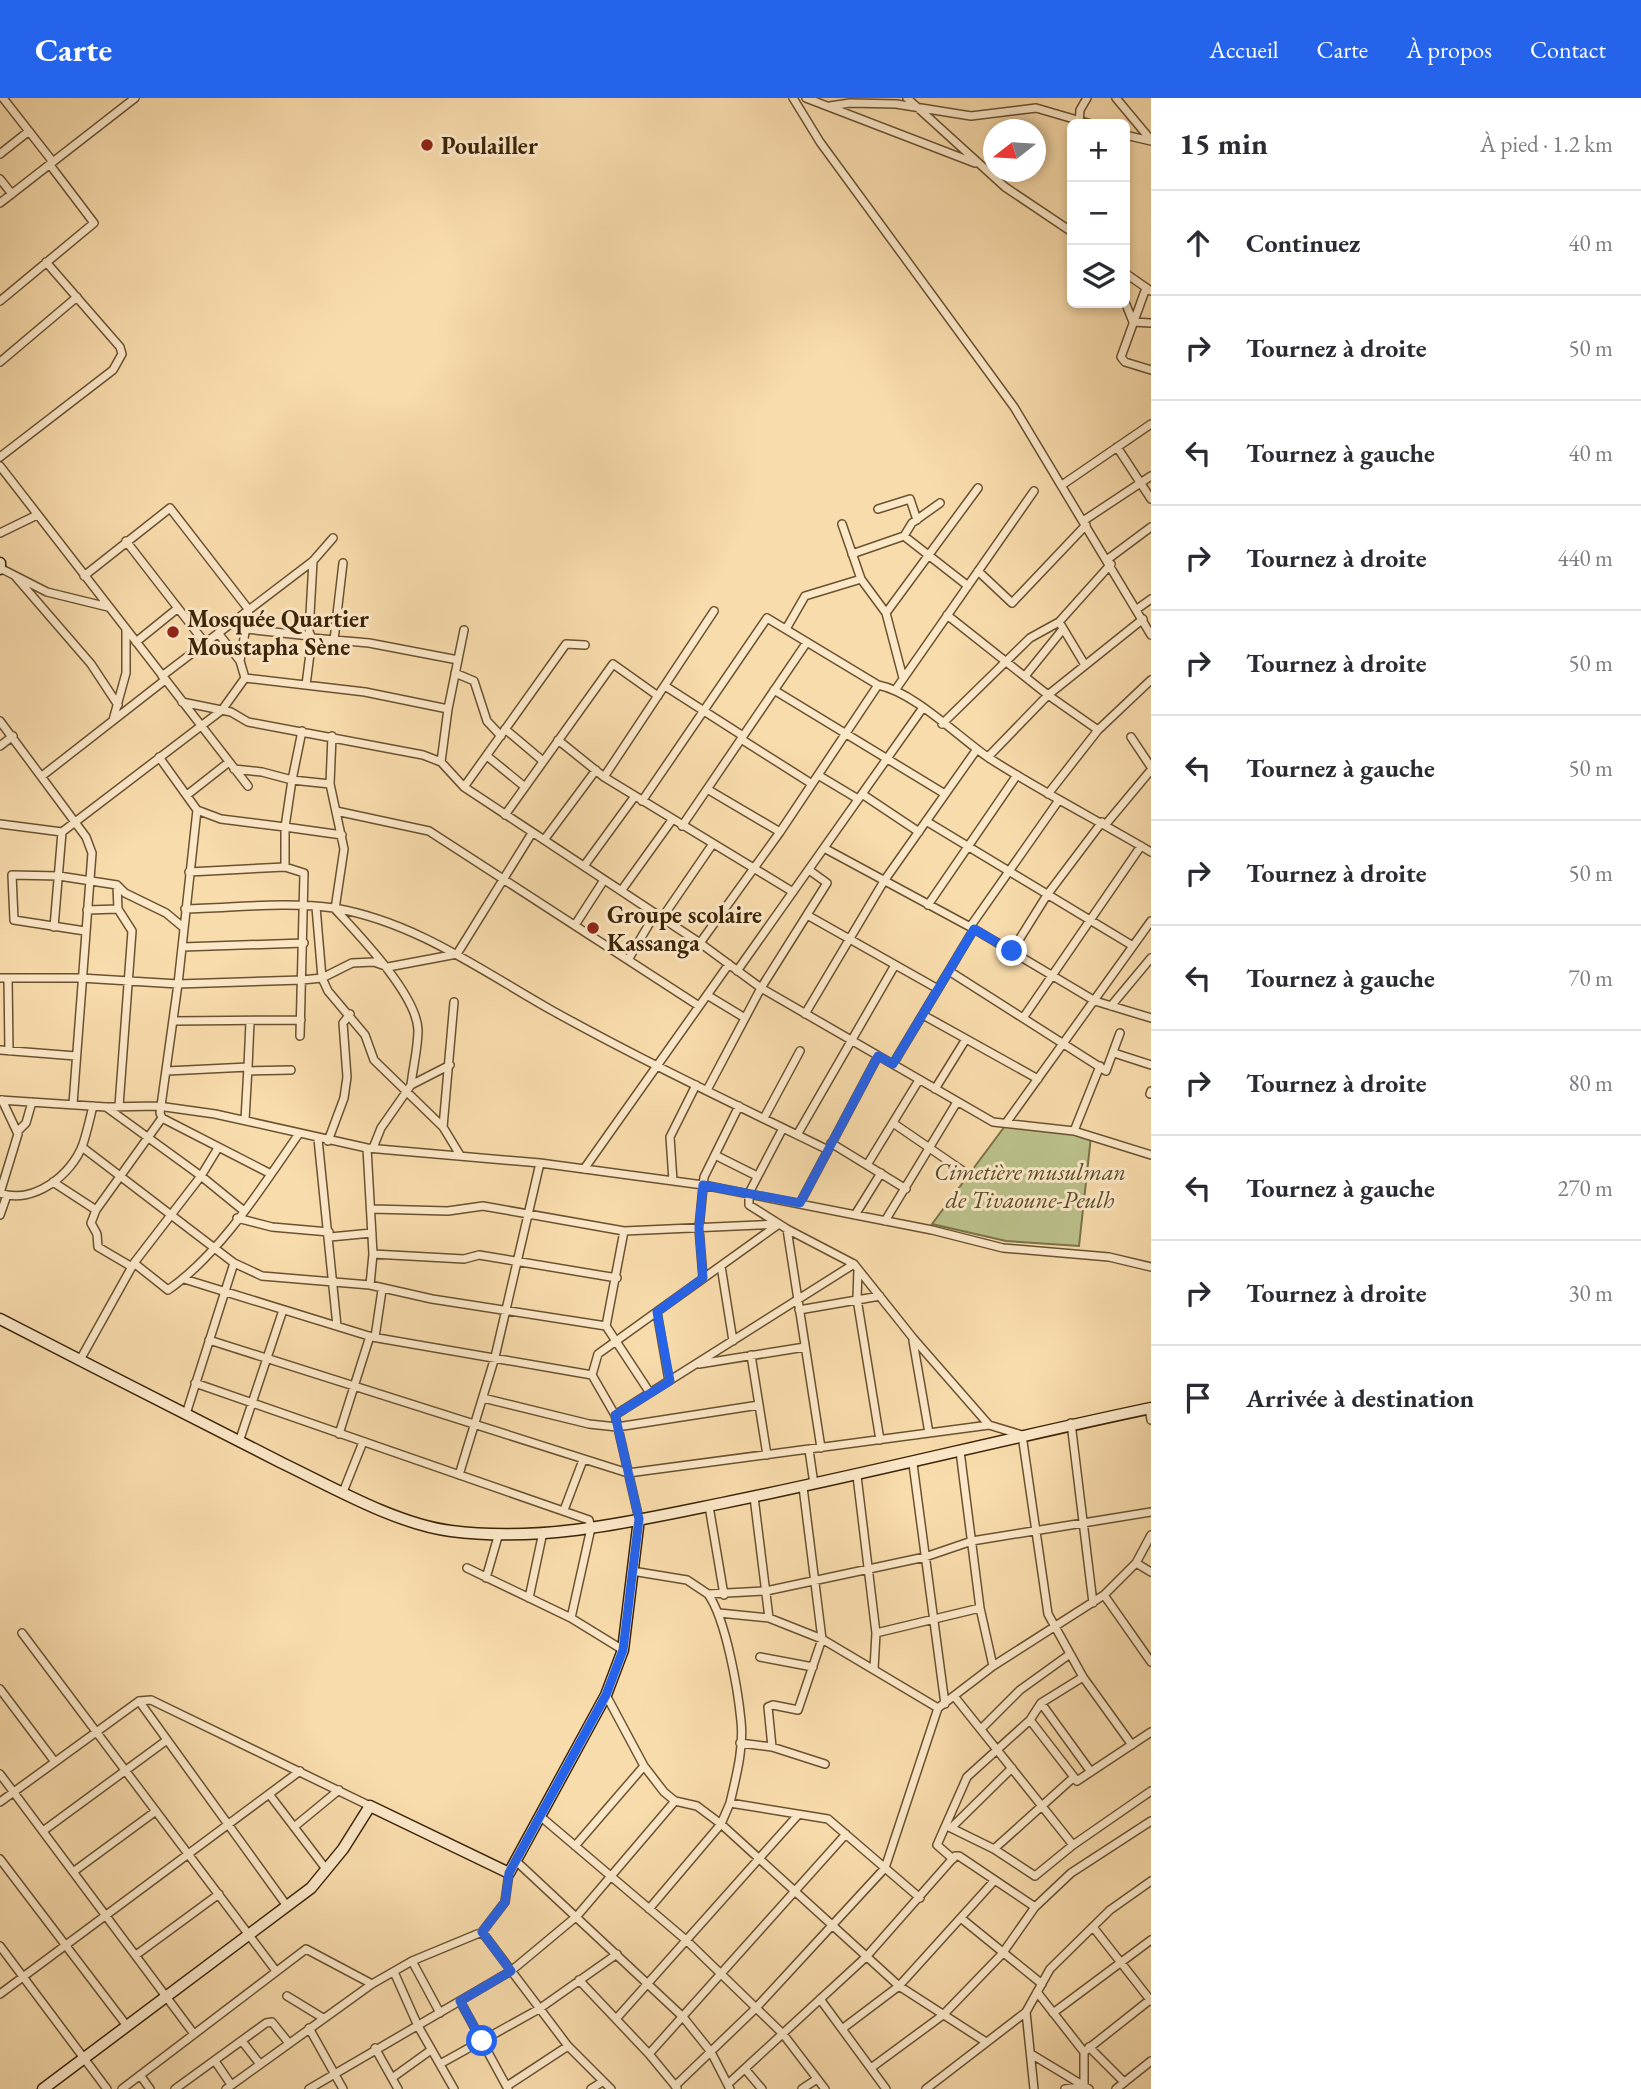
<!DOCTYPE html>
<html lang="fr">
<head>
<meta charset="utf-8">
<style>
	body { margin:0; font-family:"EB Garamond",serif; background:#f2f2f3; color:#2b2b33 }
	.controls { position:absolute; right:21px; top:21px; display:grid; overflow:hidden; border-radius:10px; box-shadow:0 4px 10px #0003 }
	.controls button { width:63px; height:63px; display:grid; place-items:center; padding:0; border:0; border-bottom:2px solid #e1e1e2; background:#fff; color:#2b2b33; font:35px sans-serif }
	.compass { position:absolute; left:983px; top:21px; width:63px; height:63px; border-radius:50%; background:#fff; box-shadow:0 4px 10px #0003; rotate:253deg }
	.stop { position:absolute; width:21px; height:21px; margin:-16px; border:5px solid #2563eb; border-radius:50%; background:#fff }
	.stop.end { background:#2563eb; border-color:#fff; box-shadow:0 2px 7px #0008 }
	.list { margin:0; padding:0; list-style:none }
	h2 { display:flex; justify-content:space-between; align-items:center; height:91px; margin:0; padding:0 28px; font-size:30px }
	h2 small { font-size:23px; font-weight:400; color:#7c7c81 }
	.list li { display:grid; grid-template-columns:46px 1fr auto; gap:21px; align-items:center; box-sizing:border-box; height:105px; padding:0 28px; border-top:2px solid #e1e1e2 }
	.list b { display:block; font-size:26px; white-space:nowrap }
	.list em { font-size:23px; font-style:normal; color:#7c7c81 }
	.icon { flex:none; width:38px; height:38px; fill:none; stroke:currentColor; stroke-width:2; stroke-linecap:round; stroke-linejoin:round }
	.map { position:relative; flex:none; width:1151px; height:1991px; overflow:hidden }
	header { display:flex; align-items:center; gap:42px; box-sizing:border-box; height:98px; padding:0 35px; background:#2563eb; color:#fff }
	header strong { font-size:33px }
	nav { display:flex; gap:38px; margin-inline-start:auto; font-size:24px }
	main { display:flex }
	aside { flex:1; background:#fff }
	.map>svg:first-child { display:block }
	.green { fill:#bbc18b; stroke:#7b7248; stroke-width:2 }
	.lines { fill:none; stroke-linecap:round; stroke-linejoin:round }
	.street-casing { stroke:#6a5130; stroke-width:10 }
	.secondary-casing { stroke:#3b2306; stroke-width:13 }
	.street { stroke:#fbe8c9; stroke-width:7 }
	.secondary { stroke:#fbe8c9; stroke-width:10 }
	.route { stroke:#2563eb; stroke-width:9 }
	.poi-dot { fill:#8f2418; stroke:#fbe8c9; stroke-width:2.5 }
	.labels { text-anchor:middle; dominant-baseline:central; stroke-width:6; stroke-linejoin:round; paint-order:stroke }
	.poi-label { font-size:24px; font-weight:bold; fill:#3b2306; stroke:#fbe8c9; text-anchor:start }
	.park-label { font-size:24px; font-style:italic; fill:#5b4a27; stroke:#fbe8c9 }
</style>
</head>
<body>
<header>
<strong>Carte</strong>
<nav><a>Accueil</a><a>Carte</a><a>À propos</a><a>Contact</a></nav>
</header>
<main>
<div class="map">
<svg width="1151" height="1991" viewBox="0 0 1151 1991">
	<rect width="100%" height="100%" fill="#f9dcac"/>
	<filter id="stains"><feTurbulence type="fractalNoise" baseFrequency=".00286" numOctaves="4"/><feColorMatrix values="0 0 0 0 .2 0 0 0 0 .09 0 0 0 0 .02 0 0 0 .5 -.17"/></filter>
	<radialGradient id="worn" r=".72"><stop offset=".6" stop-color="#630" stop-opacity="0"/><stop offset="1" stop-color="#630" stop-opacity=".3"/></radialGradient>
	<path class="green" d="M1005 1028 1091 1038 1079 1148 1006 1143 932 1126Z"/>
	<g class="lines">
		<defs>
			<path id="street" d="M3 0 53 64
				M793 0 820 44 1014 309 1151 537
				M806 0 975 65
				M907 0 1005 89 1072 134
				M1116 0 1151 42
				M830 8 850 5 896 6 971 18 1036 10 1091 26
				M1079 26 1080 12 1087 0
				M1125 37 1151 43
				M0 56 29 33
				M0 81 12 96
				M0 105 135 0
				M1125 175 1151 193
				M1146 190 1121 259 1125 264 1151 272
				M0 203 94 125 50 67
				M1125 204 1133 224 1151 225
				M0 264 77 199
				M1117 349 1151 401
				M0 359 113 272 122 256 120 249 46 164
				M0 368 248 688
				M1062 387 1151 326
				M878 411 910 401 917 422
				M1083 423 1151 378
				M842 426 861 481 886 515 903 580
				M0 435 37 417
				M904 438 968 488
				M126 443 205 545
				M852 456 904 438 912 425 940 405
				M1108 461 1151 429
				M0 470 47 494 108 509
				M978 473 1012 505 1086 427
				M15 478 91 566 118 607
				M84 478 170 410 249 512 240 563
				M1137 511 1151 501
				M886 515 978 390
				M947 517 1048 597 1098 632
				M1061 527 1085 567
				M246 531 310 538
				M786 531 805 498 861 481
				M218 535 240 563 245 580
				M312 540 369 545 458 562
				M334 542 343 465
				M136 544 178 510
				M455 575 474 583 487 623 501 638
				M162 578 313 463 333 440
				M1025 578 1063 531
				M245 580 365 594 448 611
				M306 587 312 540 309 534 313 463
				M665 588 743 638
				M896 591 1034 393
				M774 592 945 696
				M182 604 231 614 248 624 423 657 441 664 464 689 700 845 761 890 993 1024 1074 1033 1151 1057
				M113 622 126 575V531
				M0 623 86 739 92 755 73 1006
				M942 626 1030 540 1059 524 1111 466
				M505 631 543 663
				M302 633 292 682 330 686
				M332 638 330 686 344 751 335 811
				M1131 639 1151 669
				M741 641 812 686
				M558 642 604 679 793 794
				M0 648 13 638
				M487 658 525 689
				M159 659 197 712 221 721 285 729V769
				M988 659 1048 597 1143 521
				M441 664 448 611 464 532
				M234 671 262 674 292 682 285 729 342 737
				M818 677 858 701
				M42 678 165 582
				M604 679 714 513
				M464 689 566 546 585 547
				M707 691 780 734
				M862 696 919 734
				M1048 696 1098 632 1151 582
				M187 697 229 664
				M642 703 767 520 878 587C914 594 957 638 989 660 1042 694 1097 722 1151 754
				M197 712 178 886 160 1015 162 1020 271 1076
				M336 713 429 733 699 908
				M505 717 613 566 658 598
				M926 723 1133 848
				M0 726 62 734 222 612 245 580
				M1106 726 1151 672
				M682 728 807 544
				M544 742 596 672
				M824 750 974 831 1095 903 1151 920
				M584 768 635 698
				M189 774 285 769 304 775 300 938
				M117 788 118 811 132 833 119 1008
				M621 793 672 722
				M928 807 1017 677
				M316 809 322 880 328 893 365 937 374 962 443 1029 460 1057
				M185 811C234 810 286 803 334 810 416 824 482 873 553 913 643 963 736 1007 828 1052
				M335 811C359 837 417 897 418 932 418 950 413 969 411 987
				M87 812 118 811
				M807 817 938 891
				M662 820 712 747
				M575 827 604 782
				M54 829 62 734
				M970 829 1059 702
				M85 833 14 822 12 777 59 778 117 787 125 795 166 815 184 830
				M700 845 780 734 878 587
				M182 849 304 845
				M1012 853 1047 797 1102 724
				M628 862 655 816
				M737 873 922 611
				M949 873 1106 973 1120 935
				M0 880H81L178 886 302 882 322 880 352 865 374 864 388 869 457 856 532 735
				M8 880 9 953
				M707 897 745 920
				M1111 908 1151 860
				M805 916 884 783 977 651
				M923 917 1038 981
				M1023 920 1141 748
				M174 923 301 922
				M0 952 76 958
				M1114 955 1151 967
				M893 966 974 831
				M248 969 250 924
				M167 973 248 969 245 1022
				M248 973 291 972
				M935 991 966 941
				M707 992 761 890 827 785 809 772
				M1150 996 1151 993
				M0 1002 106 1009 158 1008 215 1016 367 1050 540 1065 703 1087 932 1132 1003 1150 1109 1159 1151 1169
				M106 1009 201 1078 244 1113
				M764 1020 800 953
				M893 1025 963 1073
				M1006 1025 1151 823
				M443 1029 454 904
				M783 1030 749 1095V1107L787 1131 854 1166 913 1240 989 1327
				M18 1033 26 1025 32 1004
				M1074 1033 1100 968
				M797 1037 895 867
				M318 1041 337 1228
				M328 1043 344 1000 347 979 343 925 350 916
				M831 1045 906 1091
				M82 1049 234 1165 262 1178 370 1187 432 1201 606 1228
				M367 1050 373 1156 370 1187
				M373 1050 381 1030 411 987 450 967
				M715 1057 757 1078
				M867 1067 919 982
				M584 1071 729 866
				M673 1083 670 1039 696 987
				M53 1084 96 1112 162 1020
				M0 1095C33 1107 72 1077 83 1046 87 1034 90 1020 93 1008
				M0 1095 18 1036 2 1002
				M800 1105 878 958
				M372 1111 448 1113 483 1108 624 1133 779 1126 598 1256 592 1277 615 1317 639 1421
				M96 1112 91 1125 97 1136 98 1149 132 1169
				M0 1117 7 1097
				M855 1117 881 1075
				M237 1120 272 1129 329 1134
				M885 1123 957 1004
				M787 1131 821 1350
				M624 1133 606 1228 650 1295
				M330 1139 372 1135
				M373 1156 464 1161 479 1157 617 1180
				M134 1165 168 1192C220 1156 262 1089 298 1037
				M721 1168 733 1243
				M858 1171 857 1201 880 1342
				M703 1180 699 1130 704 1079 739 1008
				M184 1181 372 1239 592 1277
				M799 1212 880 1198
				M657 1214 669 1283
				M375 1239 382 1192
				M209 1242 628 1375 989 1327 1022 1337 1048 1516 1083 1579 1132 1647
				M913 1243 929 1335
				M751 1257 767 1357
				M80 1262 134 1165 201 1078 218 1050
				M699 1266 805 1249
				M195 1285 589 1422 591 1430 571 1520
				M483 1300 589 1326 617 1329 759 1307
				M1149 1310 1151 1322
				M186 1316 234 1165
				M615 1317 854 1166
				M1071 1325 1093 1505
				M339 1336 370 1238
				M239 1344 283 1212
				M809 1352 814 1386
				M960 1353 980 1510 993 1568
				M913 1366 945 1606
				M459 1377 495 1259 540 1065
				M857 1378 876 1535 874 1571
				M343 1394 363 1344
				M754 1399 769 1520
				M709 1408 724 1497
				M564 1412 583 1362
				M1136 1465 1151 1474
				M467 1470 571 1520 623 1552
				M632 1473 687 1482 708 1496 766 1493 925 1459 972 1443 1151 1414
				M486 1480 499 1435
				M708 1496C726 1521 738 1592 741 1623 744 1650 736 1679 730 1705
				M1104 1497 1151 1564
				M529 1500 543 1434
				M719 1515 769 1520 822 1541 938 1610
				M22 1535 276 1873
				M876 1535 980 1510
				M760 1559 813 1569
				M0 1591 55 1664
				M606 1597 644 1668 664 1694 675 1703 697 1708 721 1726 899 1888 986 1944
				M954 1598 1073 1747
				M139 1603 287 1808
				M1041 1605 1091 1674
				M1030 1622 1077 1683 1151 1634
				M981 1631 1020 1592 1070 1556
				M740 1645 772 1649 825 1666
				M772 1649 768 1609 773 1607 798 1612 822 1541 803 1389
				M0 1676 194 1936
				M269 1696 326 1771
				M0 1704 139 1603 151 1602 370 1708
				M540 1718 686 1842 783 1936 825 1991
				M947 1728 994 1751 1035 1778 1073 1747 1151 1693
				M294 1729 339 1692
				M951 1730 1012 1670
				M43 1733 167 1642
				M575 1748 644 1668
				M994 1751 1074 1679
				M0 1761 127 1928
				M953 1761 937 1747 967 1679 1030 1622 1041 1605 1083 1579
				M516 1763 683 1919 711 1954 730 1991
				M73 1774 156 1713
				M649 1811 721 1726 730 1705 828 1721 920 1800
				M962 1821 1042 1886
				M1093 1829 1151 1903
				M482 1834 568 1948 611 1991
				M0 1848 107 1991
				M136 1857 219 1796
				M412 1863 440 1915
				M394 1874 418 1928 454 1991
				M579 1882 649 1956 677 1990
				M1037 1894 1084 1954V1988L1065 1991
				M0 1896 300 1673
				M287 1898 323 1920
				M820 1901 886 1991
				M460 1903 508 1991
				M1026 1914 1034 1991
				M1053 1915 1151 1842
				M616 1921 798 1717
				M309 1930 343 1991
				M842 1931 899 1888 994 1783
				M242 1943 259 1965
				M1089 1949 1124 1984
				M375 1950 398 1991
				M1084 1954 1151 1901
				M649 1956 846 1736
				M1031 1956 1089 1991
				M215 1963 230 1985
				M440 1966 539 1911 617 1856
				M871 1970 943 1917 1002 1856 1035 1809 1071 1775 1151 1723
				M745 1971 762 1991
				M140 1977 150 1991
				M392 1980 431 1952
				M728 1986 866 1859 955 1758H959L1035 1809
				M507 1988 568 1948
				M675 1988 755 1911 885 1770 938 1610 993 1568 1104 1497 1136 1465 1151 1437
				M122 1991 306 1851 372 1886
				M175 1991 266 1925 272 1924 288 1944
				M226 1991 372 1886 412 1863 482 1834 505 1804 509 1775
				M309 1991 511 1873 577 1818 675 1703
				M591 1991 602 1984
				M802 1991 817 1981
				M926 1991 1026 1914 1050 1871 1110 1812 1151 1783
				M1116 1991 1151 1963"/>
			<path id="secondary" d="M0 465V471
				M0 1221C94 1269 188 1318 282 1365 332 1389 396 1426 451 1433 542 1445 635 1423 723 1405 866 1376 1008 1340 1151 1310
				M43 1991 311 1790 343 1751 370 1708 509 1775 606 1597 623 1552 639 1421"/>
		</defs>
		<use href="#street" class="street-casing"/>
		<use href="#secondary" class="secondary-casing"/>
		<use href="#street" class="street"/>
		<use href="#secondary" class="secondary"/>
	</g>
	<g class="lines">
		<path class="route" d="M482 1943 460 1903 511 1873 482 1834 505 1804 509 1775 606 1597 623 1552 639 1421 615 1317 670 1283 657 1214 703 1180 699 1130 703 1087 800 1105 878 958 893 966 974 831 1012 853"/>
	</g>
	<g class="poi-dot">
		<circle cx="427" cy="47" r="7"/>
		<circle cx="173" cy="534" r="7"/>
		<circle cx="593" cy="830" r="7"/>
	</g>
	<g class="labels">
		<g class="poi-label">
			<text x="441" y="47">Poulailler</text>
			<text x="187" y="520">Mosquée Quartier<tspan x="187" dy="28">Moustapha Sène</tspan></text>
			<text x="607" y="816">Groupe scolaire<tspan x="607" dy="28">Kassanga</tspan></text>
		</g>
		<g class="park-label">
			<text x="1030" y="1073">Cimetière musulman<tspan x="1030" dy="28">de Tivaoune-Peulh</tspan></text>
		</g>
	</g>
	<rect width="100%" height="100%" filter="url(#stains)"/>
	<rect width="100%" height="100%" fill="url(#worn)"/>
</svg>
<div class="controls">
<button>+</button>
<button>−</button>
<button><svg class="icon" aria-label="layers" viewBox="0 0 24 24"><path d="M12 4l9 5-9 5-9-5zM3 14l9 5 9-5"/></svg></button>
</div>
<svg class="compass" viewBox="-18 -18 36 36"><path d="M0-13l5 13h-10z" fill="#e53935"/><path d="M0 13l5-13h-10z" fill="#7c7c81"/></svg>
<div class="stop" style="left:482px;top:1943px"></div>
<div class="stop end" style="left:1012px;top:853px"></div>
</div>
<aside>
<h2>15 min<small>À pied · 1.2 km</small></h2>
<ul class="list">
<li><svg class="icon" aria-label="ahead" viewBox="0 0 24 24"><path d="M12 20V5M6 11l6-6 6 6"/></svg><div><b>Continuez</b></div><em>40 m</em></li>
<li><svg class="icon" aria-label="right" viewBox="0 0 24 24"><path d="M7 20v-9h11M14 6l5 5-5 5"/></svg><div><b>Tournez à droite</b></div><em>50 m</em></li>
<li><svg class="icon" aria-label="left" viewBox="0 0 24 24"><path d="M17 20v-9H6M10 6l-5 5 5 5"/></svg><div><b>Tournez à gauche</b></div><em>40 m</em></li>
<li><svg class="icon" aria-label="right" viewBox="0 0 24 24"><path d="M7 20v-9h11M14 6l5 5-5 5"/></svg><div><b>Tournez à droite</b></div><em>440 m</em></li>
<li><svg class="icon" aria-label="right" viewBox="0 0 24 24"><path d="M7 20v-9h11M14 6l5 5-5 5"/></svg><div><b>Tournez à droite</b></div><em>50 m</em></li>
<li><svg class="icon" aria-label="left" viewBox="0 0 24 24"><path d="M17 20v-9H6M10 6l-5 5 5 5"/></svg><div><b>Tournez à gauche</b></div><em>50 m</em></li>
<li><svg class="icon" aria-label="right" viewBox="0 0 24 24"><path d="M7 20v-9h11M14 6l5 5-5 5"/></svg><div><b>Tournez à droite</b></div><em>50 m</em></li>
<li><svg class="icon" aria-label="left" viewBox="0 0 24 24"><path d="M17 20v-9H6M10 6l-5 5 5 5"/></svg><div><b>Tournez à gauche</b></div><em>70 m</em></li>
<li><svg class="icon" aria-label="right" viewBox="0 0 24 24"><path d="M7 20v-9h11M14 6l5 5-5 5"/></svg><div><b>Tournez à droite</b></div><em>80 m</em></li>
<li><svg class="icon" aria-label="left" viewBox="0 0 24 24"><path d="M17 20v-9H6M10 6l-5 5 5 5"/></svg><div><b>Tournez à gauche</b></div><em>270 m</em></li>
<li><svg class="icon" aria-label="right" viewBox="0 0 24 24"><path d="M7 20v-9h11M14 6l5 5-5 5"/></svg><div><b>Tournez à droite</b></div><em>30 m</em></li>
<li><svg class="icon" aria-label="arrive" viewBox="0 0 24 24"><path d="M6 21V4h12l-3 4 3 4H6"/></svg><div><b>Arrivée à destination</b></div></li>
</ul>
</aside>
</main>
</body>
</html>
